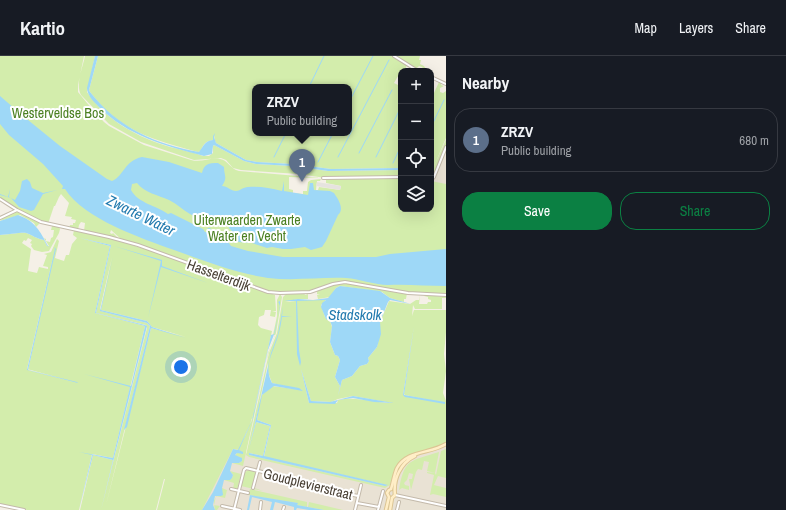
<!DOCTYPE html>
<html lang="en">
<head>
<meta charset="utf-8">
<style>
	body { margin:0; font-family:"Archivo Narrow",sans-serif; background:#20242c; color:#f1f3f6 }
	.controls { position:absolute; right:12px; top:12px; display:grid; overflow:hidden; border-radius:8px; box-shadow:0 4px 16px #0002 }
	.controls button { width:36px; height:36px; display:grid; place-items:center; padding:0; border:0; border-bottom:1px solid #363941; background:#171b24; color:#f1f3f6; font:20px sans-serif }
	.you { position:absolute; left:181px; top:311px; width:14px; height:14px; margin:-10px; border:3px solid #fff; border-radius:50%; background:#1a73e8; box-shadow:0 0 0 6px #1a73e833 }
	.badge { display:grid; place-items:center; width:26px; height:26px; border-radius:50%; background:#0b8043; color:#fff; font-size:13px; font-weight:700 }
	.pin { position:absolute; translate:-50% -33px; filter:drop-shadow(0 1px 2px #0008) }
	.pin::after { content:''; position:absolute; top:21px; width:14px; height:12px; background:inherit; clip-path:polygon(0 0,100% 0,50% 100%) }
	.popup { position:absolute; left:252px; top:28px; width:100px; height:52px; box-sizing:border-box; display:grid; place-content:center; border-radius:8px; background:#171b24; filter:drop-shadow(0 1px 3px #0005); font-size:13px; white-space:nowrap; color:#9ea1a6 }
	.popup b { font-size:15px; color:#f1f3f6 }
	.popup::after { content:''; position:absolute; left:50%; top:100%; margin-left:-8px; border:8px solid transparent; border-top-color:#171b24 }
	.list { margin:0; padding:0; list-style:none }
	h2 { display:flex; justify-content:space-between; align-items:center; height:52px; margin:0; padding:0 16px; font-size:17px }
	h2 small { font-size:13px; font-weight:400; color:#9ea1a6 }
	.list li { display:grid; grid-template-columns:26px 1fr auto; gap:12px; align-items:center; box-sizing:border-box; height:64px; margin:0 8px 8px; padding:0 8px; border:1px solid #363941; border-radius:16px }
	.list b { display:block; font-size:15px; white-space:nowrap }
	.list p { margin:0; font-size:13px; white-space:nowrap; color:#9ea1a6 }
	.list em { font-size:13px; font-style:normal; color:#9ea1a6 }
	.actions { display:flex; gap:8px; padding:12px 16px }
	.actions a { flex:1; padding:9px 0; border:1px solid #0b8043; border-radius:16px; text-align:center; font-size:14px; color:#0b8043 }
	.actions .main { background:#0b8043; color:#fff }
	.icon { flex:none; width:22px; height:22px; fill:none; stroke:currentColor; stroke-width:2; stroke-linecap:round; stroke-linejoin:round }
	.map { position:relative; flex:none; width:446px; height:454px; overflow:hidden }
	header { display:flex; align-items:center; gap:24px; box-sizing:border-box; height:56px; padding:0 20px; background:#171b24; border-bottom:1px solid #363941 }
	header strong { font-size:19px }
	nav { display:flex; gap:22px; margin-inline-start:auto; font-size:14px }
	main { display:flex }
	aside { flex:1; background:#171b24 }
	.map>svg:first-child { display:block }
	.residential { fill:#e9e2d4 }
	.green { fill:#d3edac; fill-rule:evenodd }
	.parking { fill:#e6e3df }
	.water { fill:#9ed8f7 }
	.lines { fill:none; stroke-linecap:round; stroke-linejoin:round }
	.stream { stroke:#9ed8f7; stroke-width:1 }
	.minor-casing { stroke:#c4baab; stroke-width:4 }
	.secondary-casing { stroke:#dcc594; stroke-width:4.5 }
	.minor { stroke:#fff; stroke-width:2 }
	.secondary { stroke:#ffeec7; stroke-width:2.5 }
	.labels { text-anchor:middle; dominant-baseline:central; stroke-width:4; stroke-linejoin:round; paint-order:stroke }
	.park-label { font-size:14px; fill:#4b8022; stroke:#fff }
	.street-label { font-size:14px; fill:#494035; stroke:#fff }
	.water-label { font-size:15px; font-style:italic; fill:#227aae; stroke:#fff }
</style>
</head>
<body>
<header>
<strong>Kartio</strong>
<nav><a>Map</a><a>Layers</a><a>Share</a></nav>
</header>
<main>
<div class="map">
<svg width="446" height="454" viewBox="0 0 446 454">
	<rect width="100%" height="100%" fill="#f5f0e7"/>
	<path class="residential" d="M446 83V129L431 126V117Z
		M446 378V454H196L224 392 384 429 399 401Z"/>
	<path class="green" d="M0 0H84L78 29V36L87 47 104 66 109 70 144 89 191 104C201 107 211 101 220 103 228 104 230 113 239 115L321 122 289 121V133L293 134V137L303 138V135H307L308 126 311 124 321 123 320 125H317L316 134H318L319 131 340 134 341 130 326 127V123L401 121V153H431V125L446 128V239L406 236 344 226 310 235 272 236 122 184 111 174 110 177 112 178 113 177 118 182 84 175 85 167 81 166 79 169 78 174 69 172 70 169H73V167H75L76 164 71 163 72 161 65 160 69 147 61 138 59 141 55 150H54L48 168C30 162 16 151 0 142Z
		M85 0H95L87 36C107 65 137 81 170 91 181 94 193 96 203 100H209L213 97V90L214 89 244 105 256 108 292 110 328 115 401 114V120L326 122 298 118 241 114 233 112 226 104 221 102 194 104 141 86 109 68 81 39C75 28 83 11 85 0Z
		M98 0H282L271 21 282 0H393L407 9 405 14 401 15 394 27 398 29 401 26V112L331 113 292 108 257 106 246 104 216 87 215 85 214 79 213 84C206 85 203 88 201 95L198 96C153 84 120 75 90 36L89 34ZM255 31H349V77H255Z
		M395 0H420L419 4H421L420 8 424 10 426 13 425 15 422 11 419 10 417 12 421 15H420Z
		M439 26 442 27 441 29 444 30 440 32V36L443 37 446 35V82L432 115 446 84V89L434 121 431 124V36L434 37Z
		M15 156H20L40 167 36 171 34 167 20 159 0 165 4 160Z
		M52 170 59 171 60 173 59 177 49 195 42 196 34 194 31 190 32 188 30 187 32 184 28 182 26 185 24 184 22 187 31 193 28 215 37 217 39 211 48 213V211L43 210 47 199 44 198 51 196 57 183 59 185 55 202 64 205 66 199H69L72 188 77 182 73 179 74 174C113 182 150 194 187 208V210H191L190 215 196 217 199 216 202 217 204 214 275 239 276 255H272L276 256 275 261 270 260 271 254H265L264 259 259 261 258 269 261 272 272 275 252 364 241 388C260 354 260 314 275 279H273L277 260V244L280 238 282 241 276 277 268 297 243 410 232 407 230 415 241 418 237 434 233 433 234 427 224 424 222 432 229 435 227 434 225 442 216 440 214 449 220 450 217 454H215C212 440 216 444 221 434 223 431 223 427 224 424L232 422 233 419 230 415 232 407H239L242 405 240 401 235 400 239 394 233 393 202 454H157L165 423H164L156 454H101L147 272 146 269 96 257 111 189 80 182 110 190 95 257 145 270 113 402 92 398 79 454H27L0 448V179C6 179 22 176 26 177 32 179 37 183 44 184L47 190H49L44 182 46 183V185L50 186 51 182 53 181 54 174H51ZM55 193 28 314 78 327 27 313ZM112 201 101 254 147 265 152 271 186 281 151 272 106 449 150 270 147 267 101 255 100 253Z
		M340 227 352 228 407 237 406 243H404V246L390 242 382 236 340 230 336 232 330 241 318 243 317 239 320 238H317V235Z
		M304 237 305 239 308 238V243H298L285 246 296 245V254L297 244H326L321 249 325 261 330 265 332 271 330 286 335 299 338 300 340 304 335 321 340 330 338 340 342 324 352 320 360 310 367 308 369 305 368 302 377 291 380 274V266L389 245 410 248 416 244H419L420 239 419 248H427L428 246H431V244L428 243V241L424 240 425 239 446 241V242H442V253H415L413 249 412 260 414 254H446V276L444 298 446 315 443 337 446 345V386C435 394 422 393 410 399 399 405 393 418 390 429L385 432 249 401 246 399 269 297 277 277 283 241 286 238ZM414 270 404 338 405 339 445 347 403 339ZM268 307V316L272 327 302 334 272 330 262 339 259 348ZM301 313 311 345 331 346 338 343 353 340 392 347C373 347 358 340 338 344L337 347H309ZM259 351 257 364 271 369 264 401 387 429 385 430 249 399V397L263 400 270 370 256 366 249 392Z
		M446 393V422L438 420 434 429 446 432V441L433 438 430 439 434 419 427 417V416L435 417 436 419 441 395Z
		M439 396 435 417 427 415 429 406 424 405 422 414 418 413 416 416 411 434 409 423H412L413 418 409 417 407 424 404 427 405 429 409 430V434L402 432 399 434C404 403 410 405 439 396Z
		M93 399 113 404 101 454H80Z
		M248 414 256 415 252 431 263 435 241 430 245 416 247 415Z
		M250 433 307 446V451L297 449V447L248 439Z
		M309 446 343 454H324L308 451Z"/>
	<path class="parking" d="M317 126 341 130 340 134 316 130Z"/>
	<path class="water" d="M95 0H98L89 34 90 36C117 71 157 89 199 96 204 90 204 85 213 84V80L215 77 214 81 216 87 246 104 257 106 292 108 331 113 401 112V114L328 115 292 110 256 108 244 105 214 89 213 90 212 98 204 100C166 90 127 80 98 50 94 46 87 39 87 32Z
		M0 40 28 64 60 90 107 123 112 125C124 120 124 105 142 101L169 106 202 117C204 108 208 107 218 107L224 111C224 120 228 121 222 130 227 130 231 135 236 135 240 135 243 131 248 131 260 130 270 132 282 135L284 125V135L308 139 310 127H313L314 134 330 135 334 137C338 143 345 153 338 159L326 185 322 191 311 194 305 191 291 193H283L272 191 267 192 252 187 239 186 233 183 232 175 229 172V163C222 162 217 169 209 168 203 164 196 162 190 158 183 154 177 148 169 144 158 139 145 137 137 127L132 128 131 134C139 148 156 149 168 158L171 157 203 173 205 176H207L208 172H210L215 180 228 186 231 190 248 195 283 201H376L390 198 446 193V230C427 230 407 228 388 229 375 229 360 223 346 222 320 221 294 225 268 222 235 217 205 205 174 194 141 182 84 163 65 133H62L63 130 43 108 9 79 0 68Z
		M27 123 30 126 32 132 43 137 57 134 43 138 34 154 31 155 19 151 11 142 0 139V138L8 141 10 133 9 141 15 144 20 135 22 125Z
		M18 159C35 165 40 175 48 190L51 191 47 190 44 184C37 183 32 179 26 177 23 176 6 179 0 179V165Z
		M80 182 111 189 96 257 145 269 147 270 101 454 113 404 93 399 79 454 92 399 79 396 113 402 130 331 84 318 131 330 145 270 95 257 110 190Z
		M114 190 162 204V210L208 227 161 211 148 262 161 205Z
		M54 191 56 193 28 314 77 326 78 327 27 314 55 193Z
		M113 201 101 254 147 265 152 271 186 282 151 272 127 371 124 374 104 454 150 270 147 267 100 255Z
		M340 230 380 235 390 242 411 248 390 244 388 246 380 266 381 278 377 291 368 302 369 305 367 308 360 310 352 320 342 324 338 340 340 330 335 321 340 304 338 300 335 299 330 286 332 270 330 265 326 263 321 251 322 247 326 244 297 245 299 294 301 306 300 310 297 298 296 245H284L298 243 313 244 328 242 336 232Z
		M280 245V249L275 276 268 294 253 362 239 394 243 396V398L237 397 235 399 242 402V405L239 407H232L230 415 233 419 232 422 230 424H224L222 432 223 439 221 440H215L213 449 215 454H202L213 436 233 393 238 394 252 364 271 279 274 278 280 251 279 247 278 246Z
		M283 251 282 260H292L282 261C281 267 280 274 278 280 273 297 263 310 272 327L299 332 303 335 274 330 262 339 257 364 271 369 264 400 388 429 385 430 249 399V397L263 400 270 370 256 366 249 393 271 297 278 278Z
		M414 270 404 339 445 346V348L405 341 403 339Z
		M301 313 311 345 330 346 353 340 394 347 374 346 353 342 338 344 335 348 309 347Z
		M250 439 298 447 297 449 324 454H309L297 452 296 454H294V451L275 446 273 454H270L272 446 252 441 249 454H247Z"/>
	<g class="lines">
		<path class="stream" d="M309 31 324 0
			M349 46 373 0
			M431 71 444 44
			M359 97 392 34
			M274 101 286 77
			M338 101 389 4
			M376 101 401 51
			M318 106 333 77
			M393 107 401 90"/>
		<defs>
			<path id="minor" d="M394 0 418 15
				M431 21 446 28
				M323 122 401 121
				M431 124 434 121 446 91
				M0 143 17 154 41 166 109 181 138 189 268 236 280 237 310 236 333 228 345 226 408 237 446 239
				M0 162 17 154
				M253 432 260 406
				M231 433 248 437
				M395 439 446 450
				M357 447 379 451
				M0 449 24 454
				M222 450 240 454
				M234 454 244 414 246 412 313 428 312 430 358 440
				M260 454 261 446
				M283 454 284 451
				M355 454 361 429
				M378 454 383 435
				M397 454 399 446"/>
			<path id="secondary" d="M391 433C393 427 394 419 397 412 407 394 430 398 446 388
				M386 454 389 441 387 437 389 434 391 433
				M390 454 392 442 395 439C393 424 400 407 415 400"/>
		</defs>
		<use href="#minor" class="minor-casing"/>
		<use href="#secondary" class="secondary-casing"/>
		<use href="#minor" class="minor"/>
		<use href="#secondary" class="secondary"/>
	</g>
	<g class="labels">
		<g class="park-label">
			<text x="58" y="57">Westerveldse Bos</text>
			<text x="247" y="164">Uiterwaarden Zwarte<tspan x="247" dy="16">Water en Vecht</tspan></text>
		</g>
		<g class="street-label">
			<text transform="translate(219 219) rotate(20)">Hasselterdijk</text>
			<text transform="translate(308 428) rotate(14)">Goudplevierstraat</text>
		</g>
		<g class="water-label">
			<text transform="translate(141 159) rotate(26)">Zwarte Water</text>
			<text x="355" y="258">Stadskolk</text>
		</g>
	</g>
</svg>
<div class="controls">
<button>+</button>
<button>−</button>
<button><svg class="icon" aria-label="locate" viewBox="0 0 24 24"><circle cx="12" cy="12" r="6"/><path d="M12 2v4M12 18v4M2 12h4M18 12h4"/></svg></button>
<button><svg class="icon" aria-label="layers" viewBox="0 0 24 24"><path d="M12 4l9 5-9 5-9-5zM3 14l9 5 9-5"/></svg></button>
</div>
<div class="you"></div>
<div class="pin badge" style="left:302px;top:126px;background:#5c6f8a">1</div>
<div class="popup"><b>ZRZV</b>Public building</div>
</div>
<aside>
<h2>Nearby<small></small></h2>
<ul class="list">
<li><span class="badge" style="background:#5c6f8a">1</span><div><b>ZRZV</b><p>Public building</p></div><em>680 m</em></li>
</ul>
<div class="actions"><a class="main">Save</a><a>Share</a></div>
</aside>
</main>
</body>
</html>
